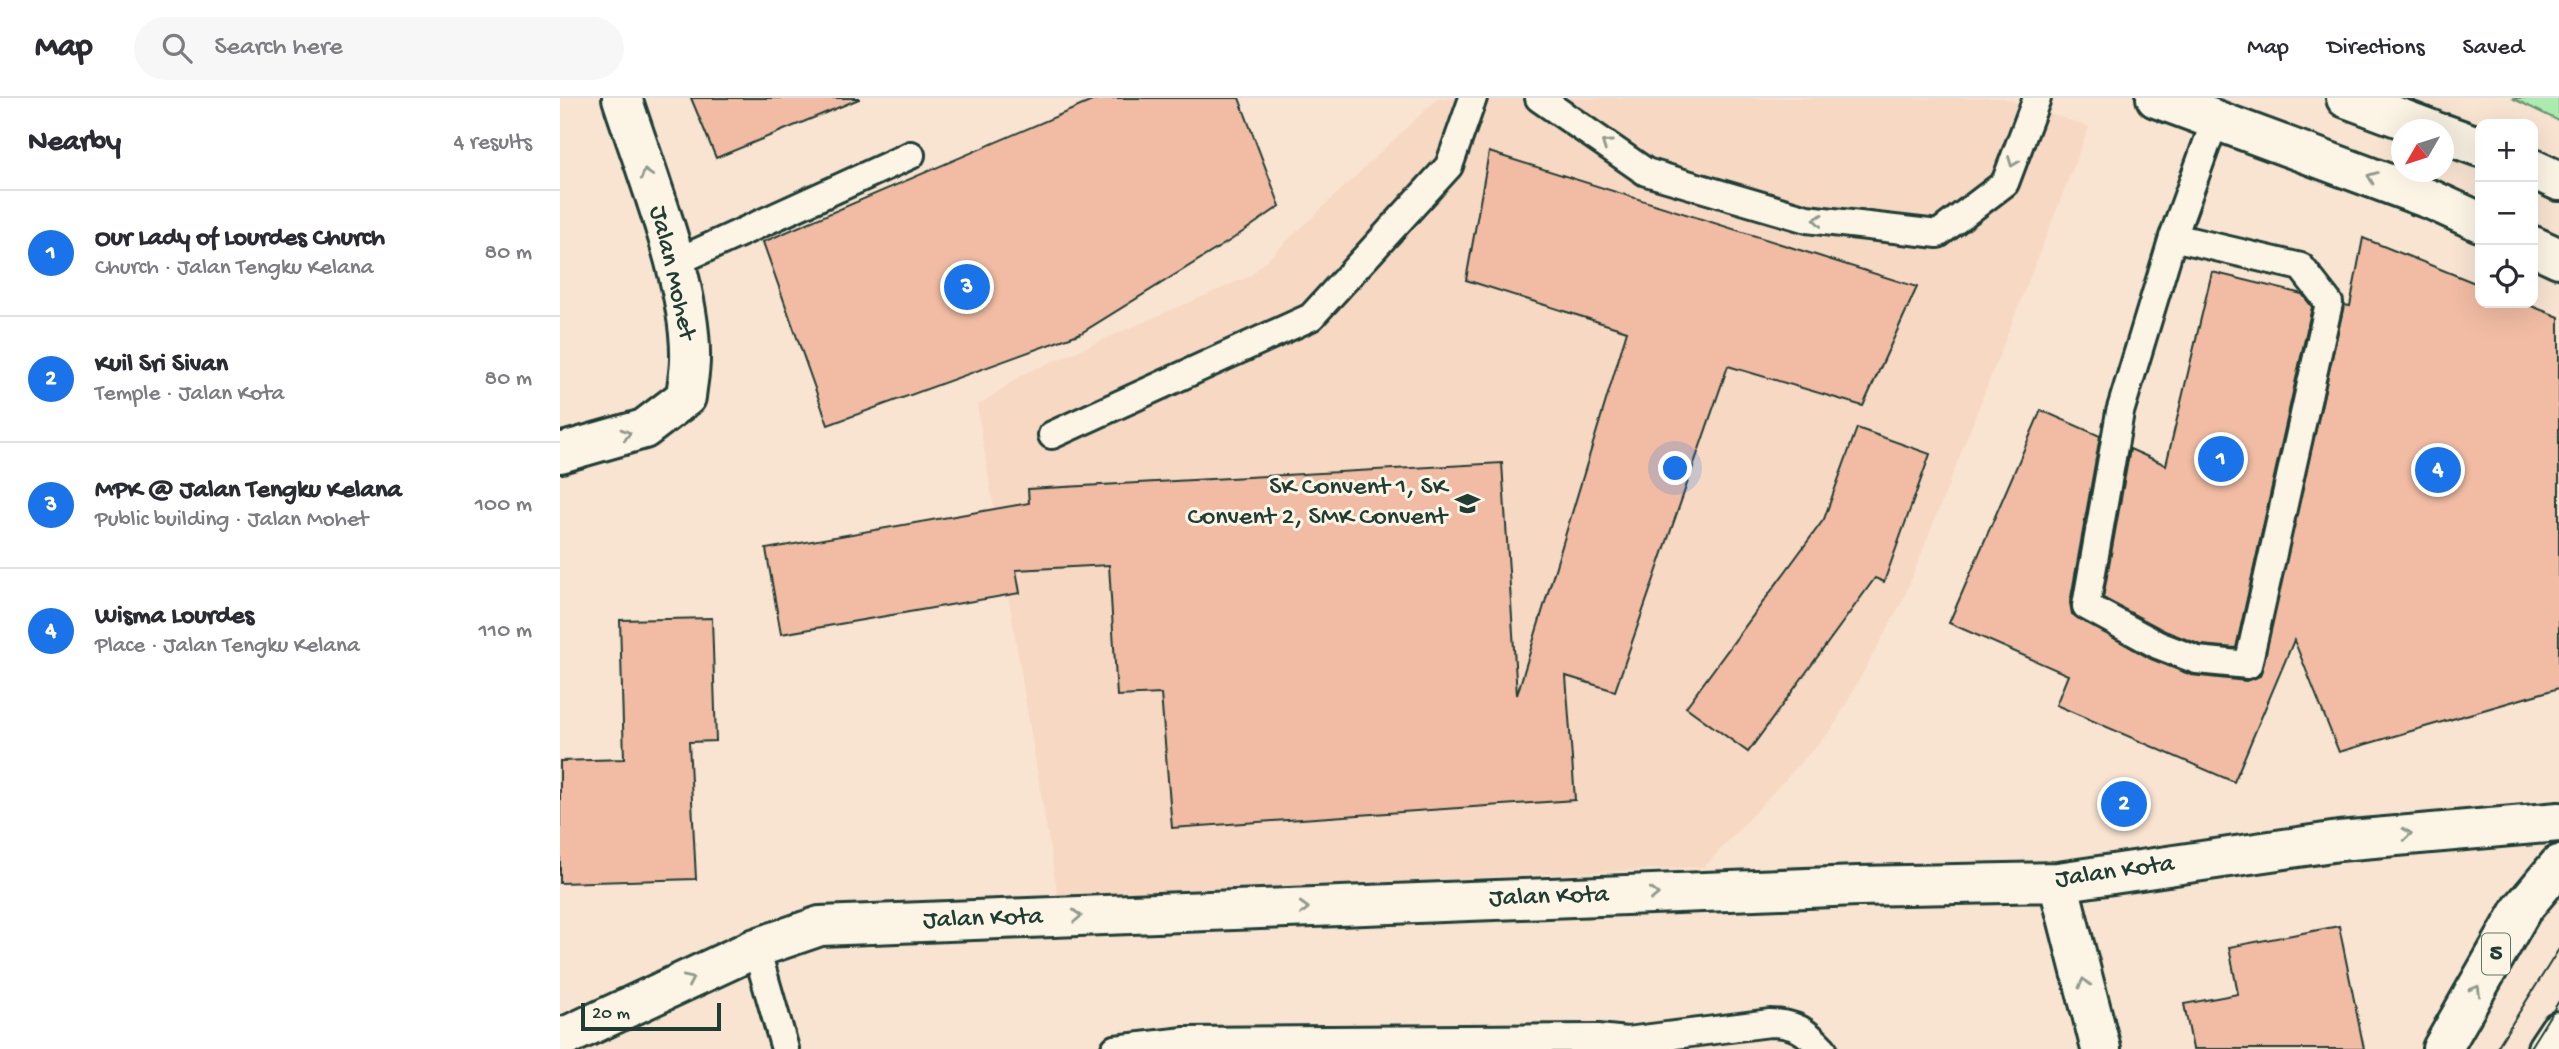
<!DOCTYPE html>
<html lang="en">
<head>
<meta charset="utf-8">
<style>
	body { margin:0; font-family:"Gochi Hand",sans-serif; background:#f7f7f7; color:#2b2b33 }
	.controls { position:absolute; right:21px; top:21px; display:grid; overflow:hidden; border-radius:14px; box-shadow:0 7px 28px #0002 }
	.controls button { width:63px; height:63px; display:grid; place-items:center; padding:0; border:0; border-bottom:2px solid #e1e1e2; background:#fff; color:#2b2b33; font:35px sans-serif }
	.compass { position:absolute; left:1831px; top:21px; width:63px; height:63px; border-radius:50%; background:#fff; box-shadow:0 7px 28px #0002; rotate:231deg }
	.scale { position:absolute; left:21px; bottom:18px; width:140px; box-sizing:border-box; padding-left:7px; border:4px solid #1f3d34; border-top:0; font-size:19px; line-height:24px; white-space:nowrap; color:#1f3d34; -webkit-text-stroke:5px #fcf5e5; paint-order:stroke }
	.you { position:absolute; left:1116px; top:371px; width:24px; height:24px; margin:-18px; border:5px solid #fff; border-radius:50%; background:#1a73e8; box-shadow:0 0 0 10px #1a73e833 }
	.badge { display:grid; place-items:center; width:46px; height:46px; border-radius:50%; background:#1a73e8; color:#fff; font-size:23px; font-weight:700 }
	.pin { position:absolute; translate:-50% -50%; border:4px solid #fff; box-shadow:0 2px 7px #0006 }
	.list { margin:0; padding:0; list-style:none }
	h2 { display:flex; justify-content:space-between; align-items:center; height:91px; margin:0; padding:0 28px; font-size:30px }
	h2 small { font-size:23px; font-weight:400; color:#7c7c81 }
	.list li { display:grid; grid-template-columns:46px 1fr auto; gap:21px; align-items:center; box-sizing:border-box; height:126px; padding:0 28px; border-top:2px solid #e1e1e2 }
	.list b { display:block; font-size:26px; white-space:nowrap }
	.list p { margin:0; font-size:23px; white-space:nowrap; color:#7c7c81 }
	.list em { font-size:23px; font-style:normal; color:#7c7c81 }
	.icon { flex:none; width:38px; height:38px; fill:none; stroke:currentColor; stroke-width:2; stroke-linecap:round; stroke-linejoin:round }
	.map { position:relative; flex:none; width:1999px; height:951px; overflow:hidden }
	header { display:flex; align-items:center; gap:42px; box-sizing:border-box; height:98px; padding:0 35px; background:#fff; border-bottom:2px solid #e1e1e2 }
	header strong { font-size:33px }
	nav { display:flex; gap:38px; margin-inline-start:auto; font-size:24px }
	.search { width:490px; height:63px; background:#f7f7f7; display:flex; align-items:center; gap:18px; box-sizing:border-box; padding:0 24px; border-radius:38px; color:#7c7c81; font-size:26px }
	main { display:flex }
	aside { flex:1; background:#fff }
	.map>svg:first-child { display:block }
	.built { fill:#f7d8c3 }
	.green { fill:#adeab0; stroke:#669472; stroke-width:2 }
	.building { fill:#f1bca3; stroke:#1f3d34; stroke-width:2 }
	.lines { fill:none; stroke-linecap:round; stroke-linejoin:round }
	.service-casing { stroke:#1f3d34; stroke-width:32 }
	.minor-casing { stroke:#1f3d34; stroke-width:44 }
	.trunk-casing { stroke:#1f3d34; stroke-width:44 }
	.service { stroke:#fcf5e5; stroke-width:26 }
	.minor { stroke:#fcf5e5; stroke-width:38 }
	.trunk { stroke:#fcf5e5; stroke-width:38 }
	.tram { stroke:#1f3d34; stroke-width:2 }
	.oneway { stroke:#8e998c }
	.labels { text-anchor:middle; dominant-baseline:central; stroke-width:6; stroke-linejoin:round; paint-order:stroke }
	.shield { fill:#fcf5e5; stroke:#617469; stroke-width:2 }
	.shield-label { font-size:24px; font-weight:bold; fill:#1f3d34 }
	.street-label { font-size:26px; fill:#1f3d34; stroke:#fcf5e5 }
	.poi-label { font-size:26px; fill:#1f3d34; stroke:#fcf5e5; text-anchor:end }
</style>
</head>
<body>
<header>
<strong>Map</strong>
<div class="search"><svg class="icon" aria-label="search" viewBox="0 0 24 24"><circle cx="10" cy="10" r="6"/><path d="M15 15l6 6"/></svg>Search here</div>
<nav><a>Map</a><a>Directions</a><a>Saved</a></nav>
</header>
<main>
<aside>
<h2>Nearby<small>4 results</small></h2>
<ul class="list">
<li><span class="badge">1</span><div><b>Our Lady of Lourdes Church</b><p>Church · Jalan Tengku Kelana</p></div><em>80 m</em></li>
<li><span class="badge">2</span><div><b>Kuil Sri Sivan</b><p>Temple · Jalan Kota</p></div><em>80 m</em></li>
<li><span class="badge">3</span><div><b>MPK @ Jalan Tengku Kelana</b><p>Public building · Jalan Mohet</p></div><em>100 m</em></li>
<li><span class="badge">4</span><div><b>Wisma Lourdes</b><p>Place · Jalan Tengku Kelana</p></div><em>110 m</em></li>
</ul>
</aside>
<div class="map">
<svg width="1999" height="951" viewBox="0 0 1999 951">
	<rect width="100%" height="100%" fill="#f9e4d1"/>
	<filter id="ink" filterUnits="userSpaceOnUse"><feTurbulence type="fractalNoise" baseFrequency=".0143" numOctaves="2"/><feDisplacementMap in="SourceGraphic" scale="14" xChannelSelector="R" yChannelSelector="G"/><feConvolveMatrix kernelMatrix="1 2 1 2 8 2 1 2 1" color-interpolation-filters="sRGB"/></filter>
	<g filter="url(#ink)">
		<path class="built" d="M878 0H1444L1529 29 1343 502 1272 631 1144 769 498 799 417 308 464 276 690 178Z"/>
		<path class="green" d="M1952 0H1999V23Z"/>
		<path class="building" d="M131 0H299V1L156 60Z
			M539 0H679L720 108 671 142 521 235 268 327 203 144Z
			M929 54 1357 189 1303 308 1168 268 1055 593 1006 578 1015 702 612 730 601 596 557 598 549 467 456 472 460 495 221 536 206 451 469 405 468 391 942 365 957 597 1067 233 906 182Z
			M1803 140 1920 187V205H1964L1999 219V590L1779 654 1734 542 1674 684 1496 607 1508 577 1389 525 1481 312 1540 338 1510 505 1512 516 1591 561 1631 577 1686 583 1700 578 1784 207 1790 208Z
			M1652 174 1742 196 1752 209 1676 550 1641 547 1605 533 1543 500 1570 351 1606 367Z
			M1297 330 1370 356 1324 484 1315 480 1188 654 1126 609 1264 421Z
			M152 520 156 643 129 644 136 781 0 785V663L64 661 60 522Z
			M1779 828 1804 951H1633L1624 906 1678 896 1669 849Z"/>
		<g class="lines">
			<defs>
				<path id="service" d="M979 0 1086 74 1247 121 1378 136 1445 85 1477 0
					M1613 139 1560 314 1526 508 1598 547 1637 562 1688 567 1769 205 1741 169 1613 139 1656 20
					M114 165 351 57
					M492 337 751 219 889 68 913 0
					M196 850 225 951
					M1067 943 1210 925C1235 925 1246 933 1263 951
					M555 951 625 943 1038 940 1067 943 1073 951"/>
				<path id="minor" d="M0 355 84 331 126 299C127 287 130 274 130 261 132 188 85 72 62 0
					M1498 784 1541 951
					M0 941 196 850 260 828 1298 788 1498 784 1779 743 1999 724"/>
				<path id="trunk" d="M1596 0 1872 102 1920 124
					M1786 0 1872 32
					M1884 36 1920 49
					M1973 71 1999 83
					M1973 148 1999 160
					M1882 951 1962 811 1999 767
					M1987 951 1999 933"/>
			</defs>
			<use href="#service" class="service-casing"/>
			<use href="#minor" class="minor-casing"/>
			<use href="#trunk" class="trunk-casing"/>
			<use href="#service" class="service"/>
			<use href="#minor" class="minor"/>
			<use href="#trunk" class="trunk"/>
			<path class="tram" d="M1936 951 1999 851
				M1969 951 1999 903"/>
		</g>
		<defs><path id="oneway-chevron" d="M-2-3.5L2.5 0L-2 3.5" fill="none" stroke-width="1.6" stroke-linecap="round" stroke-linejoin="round" transform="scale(1.75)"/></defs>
		<g class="oneway">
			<use href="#oneway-chevron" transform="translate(1046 46) rotate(-145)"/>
			<use href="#oneway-chevron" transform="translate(1453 64) rotate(111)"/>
			<use href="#oneway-chevron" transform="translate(86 76) rotate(-107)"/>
			<use href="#oneway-chevron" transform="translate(1812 79) rotate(-159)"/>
			<use href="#oneway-chevron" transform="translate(1258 122) rotate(-173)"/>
			<use href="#oneway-chevron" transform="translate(66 336) rotate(-16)"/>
			<use href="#oneway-chevron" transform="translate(1847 736) rotate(-6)"/>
			<use href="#oneway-chevron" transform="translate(1094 796) rotate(-2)"/>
			<use href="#oneway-chevron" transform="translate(744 810) rotate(-2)"/>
			<use href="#oneway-chevron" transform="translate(517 818) rotate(-2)"/>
			<use href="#oneway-chevron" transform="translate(129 882) rotate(-25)"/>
			<use href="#oneway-chevron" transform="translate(1524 885) rotate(-104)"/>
			<use href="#oneway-chevron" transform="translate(1916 892) rotate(-60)"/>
		</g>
	</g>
	<defs>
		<symbol id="school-bare" viewBox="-9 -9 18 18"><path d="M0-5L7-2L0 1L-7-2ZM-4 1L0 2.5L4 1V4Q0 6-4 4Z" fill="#1f3d34" stroke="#fcf5e5" stroke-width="2.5" paint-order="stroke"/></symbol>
	</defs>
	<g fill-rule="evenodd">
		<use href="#school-bare" x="890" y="388" width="35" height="35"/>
	</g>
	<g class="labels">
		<rect class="shield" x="1922" y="835.5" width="28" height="41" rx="5"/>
		<g class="shield-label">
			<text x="1936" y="856">5</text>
		</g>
		<g class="street-label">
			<text transform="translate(111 175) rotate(77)">Jalan Mohet</text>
			<text transform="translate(1555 775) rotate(-8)">Jalan Kota</text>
			<text transform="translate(989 800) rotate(-2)">Jalan Kota</text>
			<text transform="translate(423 822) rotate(-2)">Jalan Kota</text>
		</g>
		<g class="poi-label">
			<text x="887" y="390">SK Convent 1, SK<tspan x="887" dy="30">Convent 2, SMK Convent</tspan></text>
		</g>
	</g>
</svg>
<div class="controls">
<button>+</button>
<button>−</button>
<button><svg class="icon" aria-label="locate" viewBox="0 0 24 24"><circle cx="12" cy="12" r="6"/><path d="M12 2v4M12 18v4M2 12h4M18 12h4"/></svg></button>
</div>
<svg class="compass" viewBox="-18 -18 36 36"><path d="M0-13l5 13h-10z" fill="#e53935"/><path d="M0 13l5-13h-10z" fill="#7c7c81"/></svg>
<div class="scale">20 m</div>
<div class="you"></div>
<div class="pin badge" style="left:1661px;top:361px">1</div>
<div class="pin badge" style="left:1564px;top:706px">2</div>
<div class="pin badge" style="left:407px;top:189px">3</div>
<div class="pin badge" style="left:1878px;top:372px">4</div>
</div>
</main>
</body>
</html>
